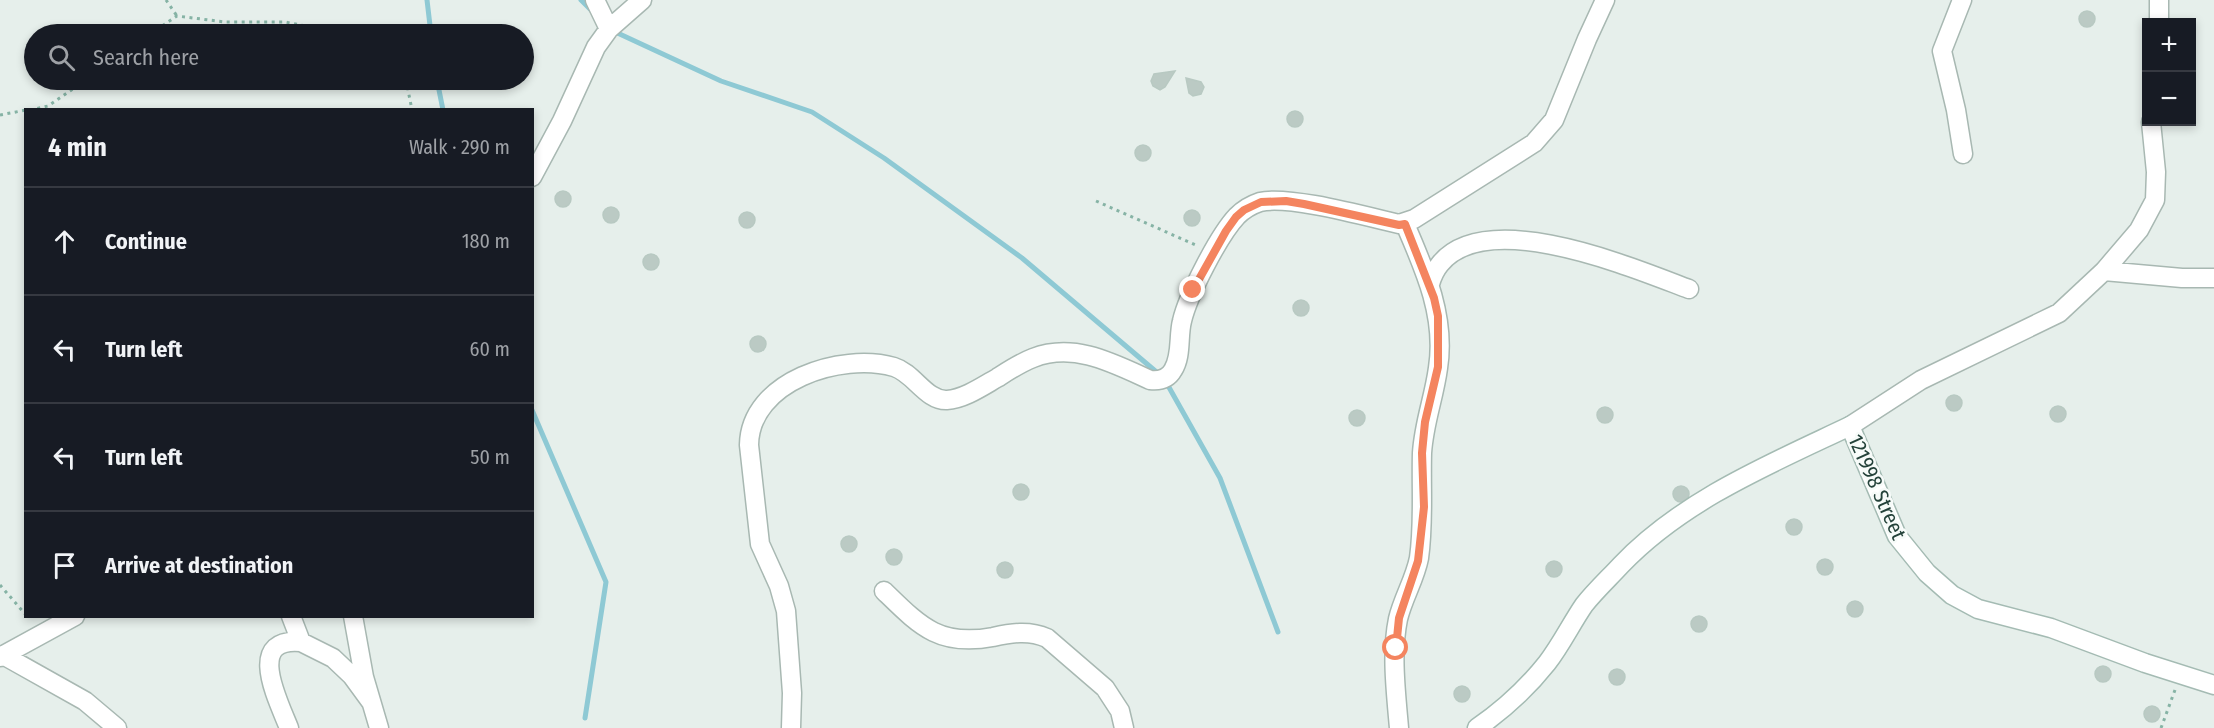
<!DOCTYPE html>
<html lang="en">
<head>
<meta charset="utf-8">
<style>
	body { margin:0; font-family:"Fira Sans Condensed",sans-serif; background:#20242c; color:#f1f3f6 }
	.controls { position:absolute; right:18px; top:18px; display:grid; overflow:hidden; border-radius:0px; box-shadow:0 3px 9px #0003 }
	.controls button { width:54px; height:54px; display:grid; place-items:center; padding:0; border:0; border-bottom:2px solid #363941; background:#171b24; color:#f1f3f6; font:30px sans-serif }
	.stop { position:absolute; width:18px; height:18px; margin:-14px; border:4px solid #f4845f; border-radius:50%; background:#fff }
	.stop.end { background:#f4845f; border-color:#fff; box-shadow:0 2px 6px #0008 }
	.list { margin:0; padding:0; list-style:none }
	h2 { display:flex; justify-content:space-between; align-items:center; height:78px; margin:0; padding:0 24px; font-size:26px }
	h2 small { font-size:20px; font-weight:400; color:#9ea1a6 }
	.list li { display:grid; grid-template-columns:39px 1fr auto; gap:18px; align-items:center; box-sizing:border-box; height:108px; padding:0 24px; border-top:2px solid #363941 }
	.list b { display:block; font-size:22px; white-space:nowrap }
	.list em { font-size:20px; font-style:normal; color:#9ea1a6 }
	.icon { flex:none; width:33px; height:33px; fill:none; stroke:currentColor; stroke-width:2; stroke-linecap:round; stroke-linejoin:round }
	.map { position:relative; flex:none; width:2214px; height:728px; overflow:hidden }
	.search { position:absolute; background:#171b24; box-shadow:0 3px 9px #0003; left:24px; top:24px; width:510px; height:66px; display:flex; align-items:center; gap:15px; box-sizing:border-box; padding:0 21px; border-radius:33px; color:#9ea1a6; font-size:22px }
	.panel { position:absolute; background:#171b24; box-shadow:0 3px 9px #0003; left:24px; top:108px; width:510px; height:510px; border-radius:0px }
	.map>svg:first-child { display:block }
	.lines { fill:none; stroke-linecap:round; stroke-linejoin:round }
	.stream { stroke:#8ec9d4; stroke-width:5 }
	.building { fill:#bbcac4; stroke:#b8c9c2; stroke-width:1.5 }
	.street-casing { stroke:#a8b8b2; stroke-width:21 }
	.secondary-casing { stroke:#a4bbb3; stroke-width:21 }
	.path { stroke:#86b3a5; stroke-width:3; stroke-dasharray:3 4.5; stroke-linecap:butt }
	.street { stroke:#fff; stroke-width:18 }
	.secondary { stroke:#fff; stroke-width:18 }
	.route { stroke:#f4845f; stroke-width:8 }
	.labels { text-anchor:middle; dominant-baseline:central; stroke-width:5; stroke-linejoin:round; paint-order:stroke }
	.street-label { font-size:21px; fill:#24423a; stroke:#f7fbf9 }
</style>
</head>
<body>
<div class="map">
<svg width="2214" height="728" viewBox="0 0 2214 728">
	<rect width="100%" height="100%" fill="#e6efeb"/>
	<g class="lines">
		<path class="stream" d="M427 0 431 34
			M581 0 592 11
			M611 30 721 81 812 112 884 158 1022 258 1160 375
			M437 80 443 110
			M1166 382 1220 478 1278 632
			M532 410 606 582 585 718"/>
	</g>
	<path class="building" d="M2079 19a8 8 0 1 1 16 0a8 8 0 1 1-16 0Z
		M1175 71 1165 87 1160 90 1153 86 1151 81 1154 74Z
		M1186 78 1201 82 1204 87 1201 94 1193 96 1189 93Z
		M1287 119a8 8 0 1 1 16 0a8 8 0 1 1-16 0Z
		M1135 153a8 8 0 1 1 16 0a8 8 0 1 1-16 0Z
		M555 199a8 8 0 1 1 16 0a8 8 0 1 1-16 0Z
		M603 215a8 8 0 1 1 16 0a8 8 0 1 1-16 0Z
		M1184 218a8 8 0 1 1 16 0a8 8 0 1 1-16 0Z
		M739 220a8 8 0 1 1 16 0a8 8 0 1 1-16 0Z
		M643 262a8 8 0 1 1 16 0a8 8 0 1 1-16 0Z
		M1293 308a8 8 0 1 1 16 0a8 8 0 1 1-16 0Z
		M750 344a8 8 0 1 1 16 0a8 8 0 1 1-16 0Z
		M1946 403a8 8 0 1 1 16 0a8 8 0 1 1-16 0Z
		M2050 414a8 8 0 1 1 16 0a8 8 0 1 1-16 0Z
		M1597 415a8 8 0 1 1 16 0a8 8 0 1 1-16 0Z
		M1349 418a8 8 0 1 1 16 0a8 8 0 1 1-16 0Z
		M1013 492a8 8 0 1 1 16 0a8 8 0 1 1-16 0Z
		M1673 494a8 8 0 1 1 16 0a8 8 0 1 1-16 0Z
		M1786 527a8 8 0 1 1 16 0a8 8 0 1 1-16 0Z
		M841 544a8 8 0 1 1 16 0a8 8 0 1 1-16 0Z
		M886 557a8 8 0 1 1 16 0a8 8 0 1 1-16 0Z
		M1817 567a8 8 0 1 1 16 0a8 8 0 1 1-16 0Z
		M1546 569a8 8 0 1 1 16 0a8 8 0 1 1-16 0Z
		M997 570a8 8 0 1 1 16 0a8 8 0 1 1-16 0Z
		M1847 609a8 8 0 1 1 16 0a8 8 0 1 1-16 0Z
		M1691 624a8 8 0 1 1 16 0a8 8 0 1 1-16 0Z
		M2095 674a8 8 0 1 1 16 0a8 8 0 1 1-16 0Z
		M1609 677a8 8 0 1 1 16 0a8 8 0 1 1-16 0Z
		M1454 694a8 8 0 1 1 16 0a8 8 0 1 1-16 0Z
		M2144 714a8 8 0 1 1 16 0a8 8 0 1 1-16 0Z"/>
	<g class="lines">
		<defs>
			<path id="street" d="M595 0 609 29
				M1962 0 1942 51 1956 110 1963 154
				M2159 22V0
				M532 177 562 121 596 47 609 29 642 0
				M2104 271 2182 278H2214
				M1430 284C1432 277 1435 270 1440 264 1487 206 1633 268 1689 289
				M1850 426 1921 380 2059 313 2104 271 2139 230 2155 200 2156 172 2151 122
				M884 591C920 626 939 647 993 637 1011 633 1029 630 1047 638L1105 688 1120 711 1124 728
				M291 616 301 642 333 658 352 676 371 702
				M353 616 364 677 379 728
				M3 655 85 701 117 728
				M0 657 75 616
				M289 728C278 700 245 637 301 642
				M791 728 792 693 786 611 779 586 760 544 749 445C750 381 841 352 894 367 914 373 926 401 947 400 964 399 983 386 997 378 1008 371 1020 363 1033 358 1074 342 1113 363 1150 380 1159 381 1168 379 1173 370 1182 356 1178 336 1182 321 1188 295 1219 235 1237 216 1243 210 1251 205 1260 202 1289 195 1368 217 1399 224L1414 219 1534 143 1554 120 1587 39 1605 0
				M1399 728C1396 693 1391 653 1398 619 1403 598 1415 579 1419 558 1424 523 1421 489 1422 453 1424 422 1434 398 1438 368 1446 317 1425 270 1405 224"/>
			<path id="secondary" d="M1477 728C1503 710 1528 687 1547 663 1561 645 1571 624 1584 605 1595 591 1609 578 1621 565 1683 500 1770 464 1850 426L1897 536 1927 573 1952 595 1978 609 2051 628 2145 663 2214 685"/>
		</defs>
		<use href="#street" class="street-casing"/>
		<use href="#secondary" class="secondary-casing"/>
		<path class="path" d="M166 0 177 16
			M150 34 177 16 225 22H285L348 34
			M406 80 412 110
			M30 110 48 106 86 80
			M0 115 26 110
			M1096 201 1198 246
			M0 585 26 615
			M2161 728 2175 690"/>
		<use href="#street" class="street"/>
		<use href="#secondary" class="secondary"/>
	</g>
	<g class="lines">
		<path class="route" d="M1193 290 1226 231 1236 217 1244 210 1261 202 1286 201 1304 204 1399 225 1405 224 1434 298 1438 316V367L1425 422 1422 453 1424 507 1418 561 1399 618 1396 648"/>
	</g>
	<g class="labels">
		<g class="street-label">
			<text transform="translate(1877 487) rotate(66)">121998 Street</text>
		</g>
	</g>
</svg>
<div class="controls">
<button>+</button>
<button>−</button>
</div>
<div class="stop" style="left:1396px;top:648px"></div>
<div class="stop end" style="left:1193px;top:290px"></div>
<div class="search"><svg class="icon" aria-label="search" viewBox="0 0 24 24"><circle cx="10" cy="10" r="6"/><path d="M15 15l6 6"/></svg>Search here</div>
<section class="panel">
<h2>4 min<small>Walk · 290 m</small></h2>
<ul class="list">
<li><svg class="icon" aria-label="ahead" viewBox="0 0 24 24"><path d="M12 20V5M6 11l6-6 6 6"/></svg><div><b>Continue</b></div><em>180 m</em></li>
<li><svg class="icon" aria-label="left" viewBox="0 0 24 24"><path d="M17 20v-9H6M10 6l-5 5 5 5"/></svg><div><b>Turn left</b></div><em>60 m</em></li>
<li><svg class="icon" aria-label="left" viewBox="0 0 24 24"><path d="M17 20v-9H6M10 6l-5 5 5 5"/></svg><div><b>Turn left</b></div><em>50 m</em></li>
<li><svg class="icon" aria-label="arrive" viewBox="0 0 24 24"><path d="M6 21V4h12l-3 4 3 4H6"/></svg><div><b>Arrive at destination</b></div></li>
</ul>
</section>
</div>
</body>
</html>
